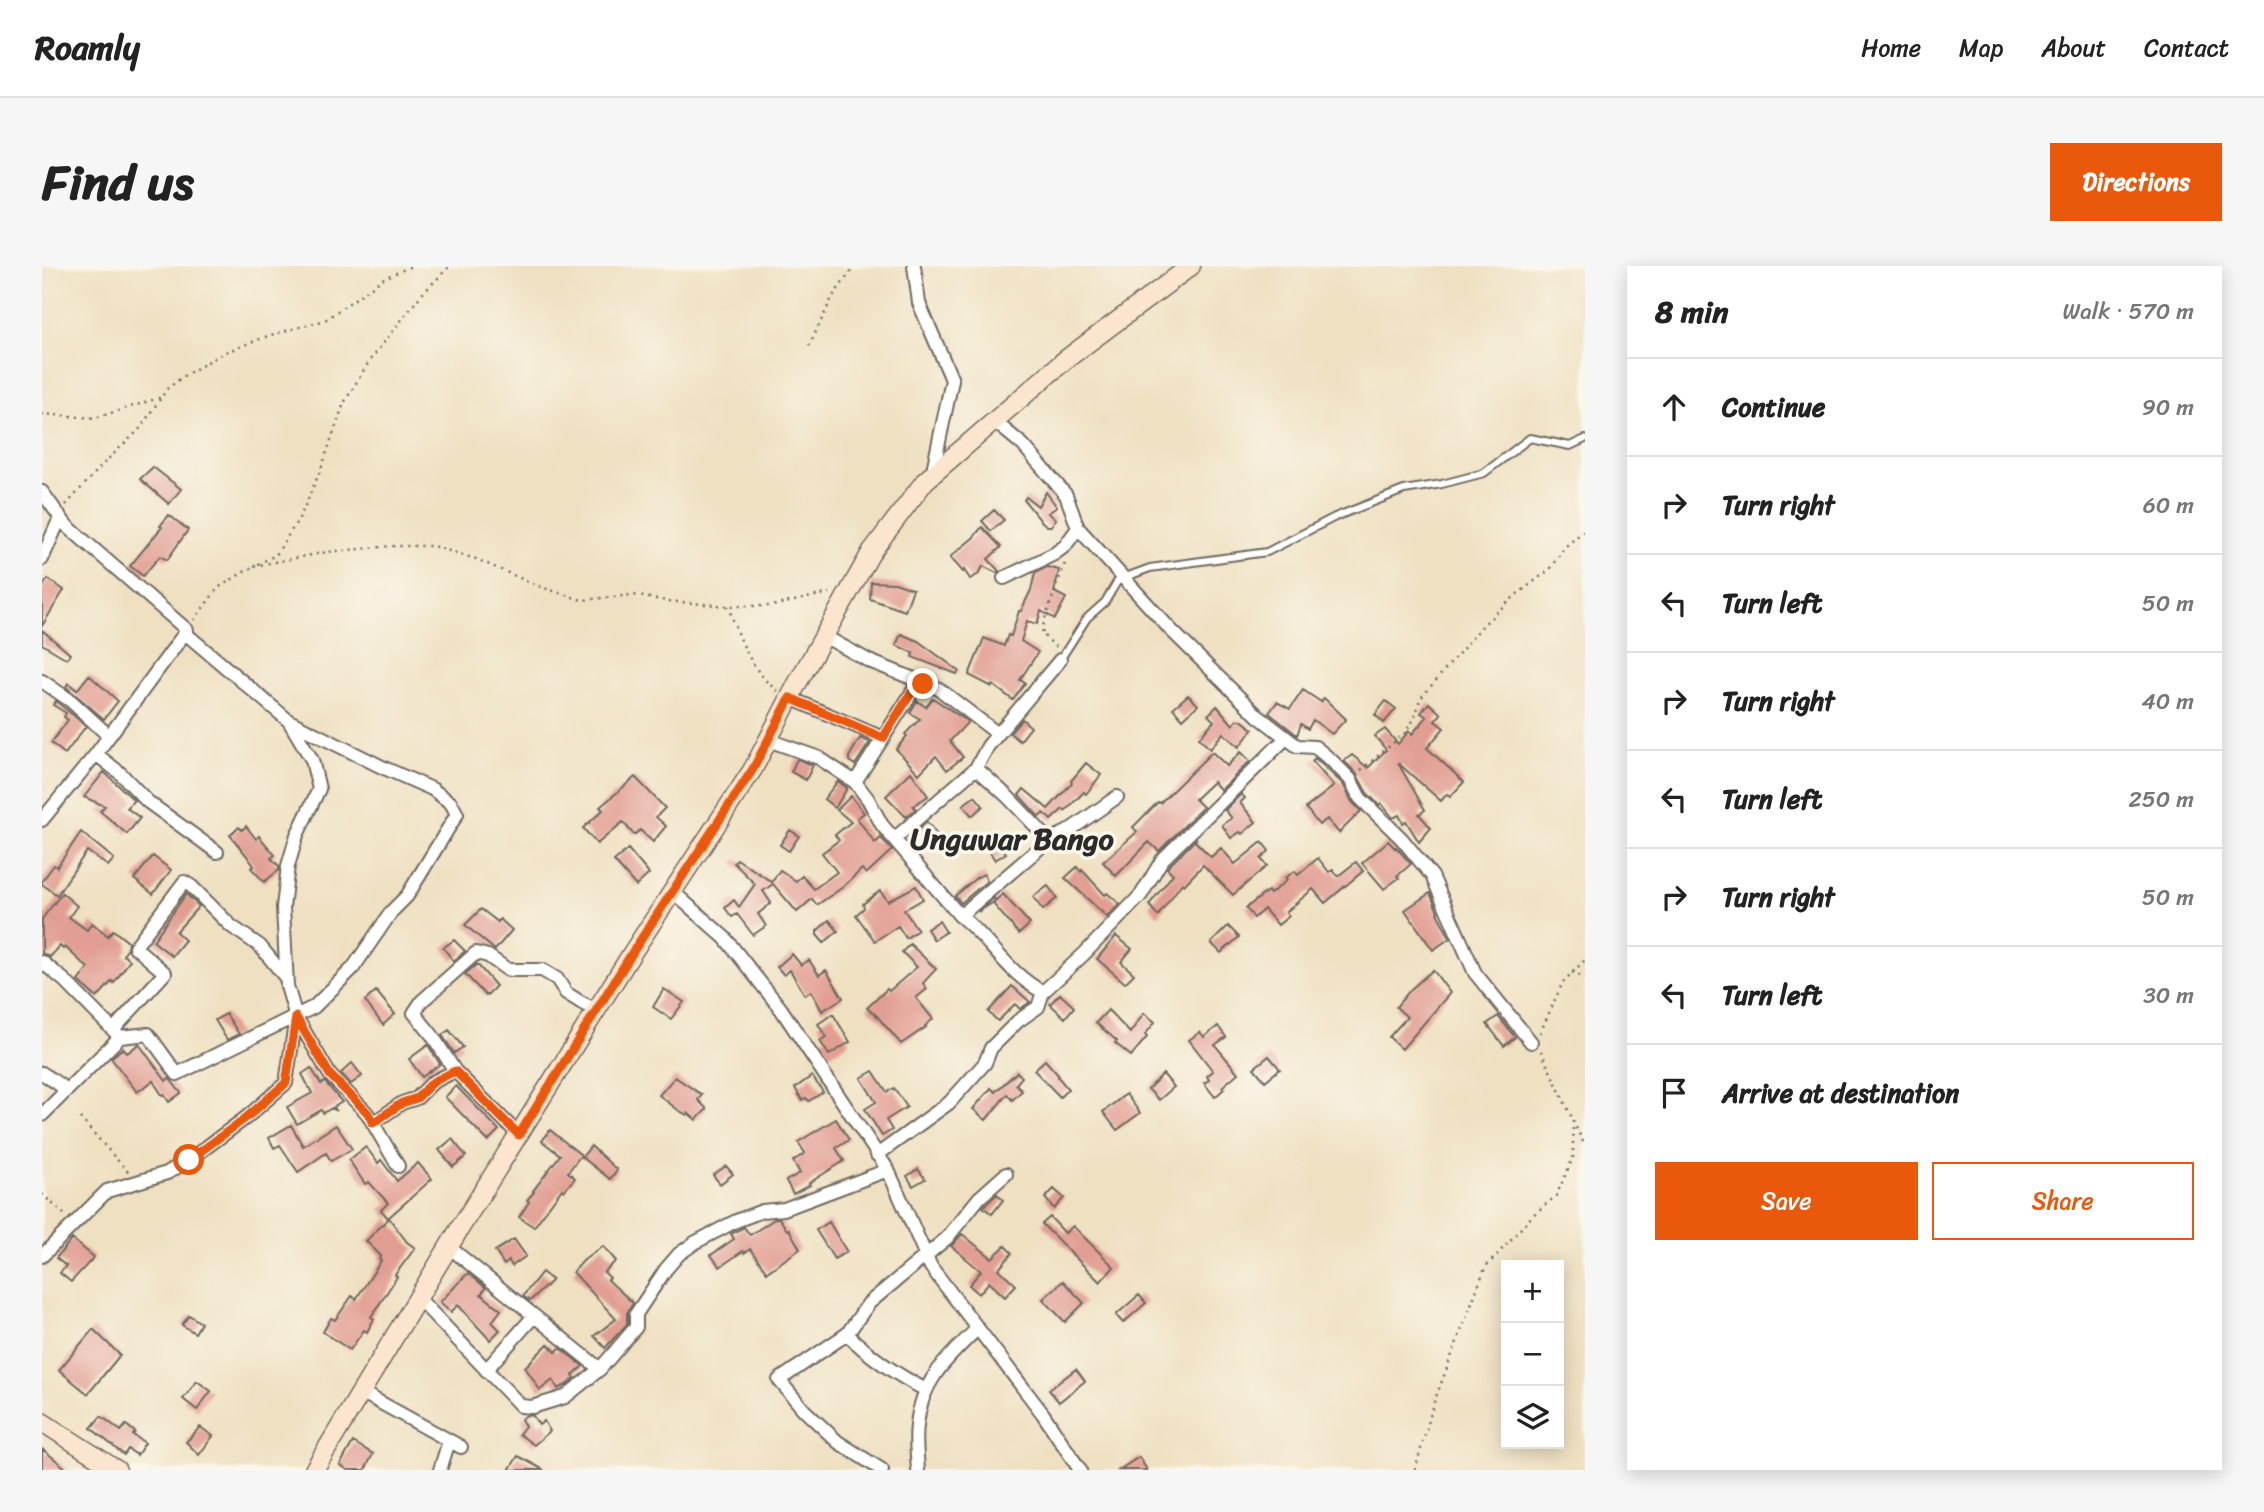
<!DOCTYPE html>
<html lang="en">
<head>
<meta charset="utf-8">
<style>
	body { margin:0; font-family:Sriracha,sans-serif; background:#f6f6f6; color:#222 }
	.controls { position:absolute; right:21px; bottom:21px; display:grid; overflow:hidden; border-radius:0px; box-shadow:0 4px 18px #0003 }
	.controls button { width:63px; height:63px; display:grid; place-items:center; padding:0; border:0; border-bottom:2px solid #e0e0e0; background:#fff; color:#222; font:35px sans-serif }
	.stop { position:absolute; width:21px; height:21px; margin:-16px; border:5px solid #ea580c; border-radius:50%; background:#fff }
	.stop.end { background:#ea580c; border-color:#fff; box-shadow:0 2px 7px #0008 }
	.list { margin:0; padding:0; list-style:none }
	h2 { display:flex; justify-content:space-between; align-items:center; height:91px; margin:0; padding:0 28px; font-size:30px }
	h2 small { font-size:23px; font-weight:400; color:#767676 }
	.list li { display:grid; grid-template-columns:46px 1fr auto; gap:21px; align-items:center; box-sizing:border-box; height:98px; padding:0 28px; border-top:2px solid #e0e0e0 }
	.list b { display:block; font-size:26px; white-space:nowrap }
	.list em { font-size:23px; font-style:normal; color:#767676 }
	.actions { display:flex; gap:14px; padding:21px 28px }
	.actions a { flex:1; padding:16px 0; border:2px solid #ea580c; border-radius:0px; text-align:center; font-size:24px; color:#ea580c }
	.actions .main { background:#ea580c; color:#fff }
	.icon { flex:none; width:38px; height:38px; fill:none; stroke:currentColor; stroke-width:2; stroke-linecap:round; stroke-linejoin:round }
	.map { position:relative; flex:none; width:1543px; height:1204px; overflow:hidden; border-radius:0px }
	header { display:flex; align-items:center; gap:42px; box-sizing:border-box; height:98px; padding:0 35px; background:#fff; border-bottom:2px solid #e0e0e0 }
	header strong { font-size:33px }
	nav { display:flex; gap:38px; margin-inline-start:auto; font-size:24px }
	.intro { display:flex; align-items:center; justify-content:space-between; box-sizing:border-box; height:168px; padding:0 42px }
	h1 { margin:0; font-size:49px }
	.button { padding:18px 32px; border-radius:0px; background:#ea580c; color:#fff; font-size:24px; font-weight:700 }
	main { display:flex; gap:42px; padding:0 42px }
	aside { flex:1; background:#fff; border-radius:0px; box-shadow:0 4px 18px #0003 }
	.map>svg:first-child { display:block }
	.building { fill:#e29e93 }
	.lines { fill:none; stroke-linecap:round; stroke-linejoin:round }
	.service-casing { stroke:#706a60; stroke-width:10 }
	.minor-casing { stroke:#706a60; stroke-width:16 }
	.secondary-casing { stroke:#706a60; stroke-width:21 }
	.path { stroke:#706a60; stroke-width:2.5; stroke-dasharray:2 5; stroke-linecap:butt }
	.service { stroke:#fff; stroke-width:6 }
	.minor { stroke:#fff; stroke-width:12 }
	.secondary { stroke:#fce5cf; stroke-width:18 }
	.route { stroke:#ea580c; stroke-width:9 }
	.labels { text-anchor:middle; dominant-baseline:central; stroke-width:7; stroke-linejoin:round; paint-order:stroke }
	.quarter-label { font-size:30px; font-weight:bold; fill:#2b2b2b; stroke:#fbf7ec }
</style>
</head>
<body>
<header>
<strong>Roamly</strong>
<nav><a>Home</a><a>Map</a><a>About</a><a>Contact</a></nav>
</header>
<div class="intro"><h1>Find us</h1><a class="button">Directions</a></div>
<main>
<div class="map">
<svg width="1543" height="1204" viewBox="0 0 1543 1204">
	<rect width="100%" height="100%" fill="#fbf7ec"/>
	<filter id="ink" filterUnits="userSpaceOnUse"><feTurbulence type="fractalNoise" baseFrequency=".0143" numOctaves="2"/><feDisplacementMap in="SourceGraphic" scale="14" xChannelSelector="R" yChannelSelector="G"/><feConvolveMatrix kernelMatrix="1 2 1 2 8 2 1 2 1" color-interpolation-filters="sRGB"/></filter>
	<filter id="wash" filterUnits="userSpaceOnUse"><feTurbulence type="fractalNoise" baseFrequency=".00686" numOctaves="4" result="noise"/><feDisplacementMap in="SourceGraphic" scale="28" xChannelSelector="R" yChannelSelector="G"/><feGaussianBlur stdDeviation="1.57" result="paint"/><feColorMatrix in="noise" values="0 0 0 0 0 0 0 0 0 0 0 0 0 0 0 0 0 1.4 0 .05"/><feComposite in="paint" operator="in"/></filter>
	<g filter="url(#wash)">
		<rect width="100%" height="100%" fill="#efe0c1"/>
		<g id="blocks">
			<path class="building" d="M111 201 139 223 127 238 98 213Z
				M1004 226 1015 241 1006 247 1014 253 1009 260H1005L999 255 982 234 984 231 996 240Z
				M952 244 962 254 949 265 940 255Z
				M127 249 146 264 125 294 118 290 101 310 88 300 120 261 118 260Z
				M940 261 959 281 946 293 957 305 955 307 941 300 937 308 928 313 922 304 921 306 908 291 931 272Z
				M1005 301 1017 304 1012 326 1024 332 1013 353 999 345 995 358 985 355 979 375 996 386 978 414 983 417 971 434 951 419 950 421 927 409 942 372 962 380 966 369 969 370 977 345H979L989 324 993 307Z
				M6 313 22 324 0 360V321Z
				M829 316 853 317 871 323 863 345 828 333Z
				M0 364 28 388 25 393 0 378Z
				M859 368 876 375 917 405 915 408 870 391 871 387 854 379Z
				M47 409 76 435 62 453 24 421 26 417 35 424Z
				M1261 424 1279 436 1282 432 1304 453 1290 468 1271 454 1266 463 1259 458 1255 469 1227 447 1235 436 1248 443Z
				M1146 429 1156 439 1141 453 1131 442Z
				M891 432 926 456 908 475 921 491 905 504 894 490 877 508 854 483 865 470 863 468 878 453 868 447 875 435 884 441Z
				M14 435 44 460 23 488 9 477 26 454 22 451 24 447 11 439Z
				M1344 435 1354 443 1342 457 1333 449Z
				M1387 437 1399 448 1393 455 1402 462 1385 482 1422 516 1408 531 1405 528 1399 535 1356 497 1383 544 1377 548 1389 562 1377 576 1364 555 1361 557 1357 549 1351 552 1339 537 1337 539 1325 527 1314 507 1302 495 1310 489 1326 502 1344 484 1333 470 1343 463 1356 478 1367 465 1370 468 1385 451 1379 447Z
				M1175 440 1191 459 1195 454H1199L1211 463 1197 481 1181 467 1168 483 1157 472 1172 455 1166 449Z
				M980 453 989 461 978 475 968 467Z
				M818 472 828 476 813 499 807 495V491Z
				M1170 486 1185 500 1199 486 1208 495 1179 524 1171 516 1153 533 1161 541 1117 585 1107 576 1074 610 1061 596 1095 566 1091 561 1116 536 1118 537Z
				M1273 492 1301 518 1310 536 1319 545 1297 567 1285 553 1277 559 1264 542 1292 520 1270 495Z
				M755 493 771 499 764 514 749 506Z
				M1044 497 1059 509 1044 528 1042 526 1023 545 1021 543 1009 554 1002 547 997 551 977 529 982 523 1006 543 1030 517 1029 515Z
				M62 506 92 534 85 542 98 552 85 568 58 545 63 540 42 531Z
				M869 506 886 530 871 540 874 543 864 551 844 530Z
				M593 511 623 542 614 551 624 560 611 576 598 564 592 569 581 556 555 578 541 562 561 544 558 541Z
				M796 515 805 522 793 542 782 533Z
				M1199 528 1203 532 1198 537 1214 556 1200 568 1198 566 1189 572 1180 559 1190 552 1183 544Z
				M809 530 822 547 815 552 833 577 839 572 850 584 824 608 820 603 801 621 775 639 770 633 755 646 731 618 721 625 729 637 716 648 724 660 711 669 695 648 690 651 683 642 692 634 697 641 713 618 692 597 695 593 730 616 738 604 754 615 760 610 772 623 795 606 780 587 797 574 793 569 809 556 795 544Z
				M933 530 941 540 930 550 921 539Z
				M885 556 895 569 886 576 876 564Z
				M204 560 214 573 217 570 233 589 229 592 237 600V604L222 616 209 602 212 600 205 590 188 569 197 561 200 564Z
				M748 564 757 570 747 585 738 579Z
				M39 566 72 593 66 600 45 585 15 629 0 618V615L12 599 15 601Z
				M1155 572 1153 575 1169 591 1179 582 1193 598 1220 576 1227 585 1219 593 1225 600 1191 629 1161 599 1142 619 1140 617 1116 650 1107 639 1131 608 1125 602Z
				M1346 575 1353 582 1354 581 1369 598 1355 610 1357 612 1342 623 1320 597Z
				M956 576 964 587 953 594 946 583Z
				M586 583 607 608 594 620 572 595Z
				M111 590 129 604 111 628 92 613Z
				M1276 592 1287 606 1291 604 1296 610 1314 596 1321 605 1283 637 1271 623 1244 646 1247 650 1236 659 1222 643 1212 652 1204 642 1226 625 1228 628 1245 614 1243 612 1253 605 1256 609Z
				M1035 601 1039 606 1040 604 1063 629 1065 627 1078 638 1065 651 1023 612Z
				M942 608 945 615 919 637 913 630 935 611Z
				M874 620 881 633 862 644 876 664 864 672 856 660 833 675 814 649 822 642 821 638 838 625 846 635Z
				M1006 620 1015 632 1001 644 991 631Z
				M20 627 35 640 27 651 45 664 50 657 66 670 71 664 86 676 85 684 81 689 88 694 72 717 70 715 55 732 36 715 46 702 23 681 21 683 18 680 8 691 0 687V653Z
				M1388 627 1396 646 1395 647 1408 672 1391 684 1363 644Z
				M144 628 157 640 134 666 143 674 130 690 111 675Z
				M961 628 988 658 977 668 952 639V636L936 646 952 632 953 635Z
				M439 643 456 656 458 653 470 664 453 684 423 659Z
				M787 654 796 665 782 677 775 669V665Z
				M897 655 904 666 892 674 885 663Z
				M1186 660 1197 671 1179 687 1169 677Z
				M1074 670 1090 683 1079 696 1092 708 1083 717 1055 693Z
				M412 674 423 685 412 695 401 682Z
				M868 678 894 703 881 717 885 723 874 732 891 753 883 760 884 761 859 778 834 749 825 742 845 723 847 725 875 701 860 686Z
				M750 688 759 699 767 694 777 709 784 704 801 732 780 745 769 725 763 729 748 704 742 709 735 701Z
				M435 698 454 720 444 730 423 708Z
				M1391 704 1408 727 1360 783 1347 771 1365 751 1354 741 1369 723Z
				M970 720 988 736 978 743 973 738 956 755 946 746Z
				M622 723 642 736 629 753 611 741Z
				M334 725 353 748 341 759 323 735Z
				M1018 728 1032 741 1023 752 1008 738Z
				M1066 744 1088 767 1102 747 1113 756 1103 769 1105 771 1089 790 1073 777 1075 775 1054 757Z
				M184 748 197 768 185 774 173 754Z
				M791 748 808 776 787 789 778 775 784 771 776 758Z
				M1456 750 1473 771 1462 780 1445 758Z
				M1176 760 1184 771 1173 779 1196 807 1180 821 1182 823 1173 831 1162 817 1167 814 1165 810 1171 805 1147 774 1158 766 1162 771Z
				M407 764 421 781 412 787 400 769Z
				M97 778 124 815 127 812 139 827 127 836 122 828 120 829 111 815 95 826 69 792 81 782 85 787Z
				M386 779 398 798 380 811 367 793Z
				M1227 790 1238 803 1223 815 1212 802Z
				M1003 794 1017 810 1016 811 1026 823 1018 831 992 804Z
				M310 797 320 810 309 818 299 807Z
				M269 802 279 818 283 816 300 836 292 841 294 845 290 842 281 847 279 844 255 858 245 841 270 827 260 808Z
				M831 805 845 826 852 822 865 841 844 854 850 864 840 870 823 843 834 836 819 812Z
				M975 806 980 811 974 818 980 825 970 834 965 828 944 854 931 843 949 822 953 826Z
				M1121 808 1132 821 1117 834 1106 823Z
				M770 810 781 826 767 835 764 832 760 834 753 822Z
				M633 811 660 829 656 834 665 843 654 854 646 847 645 849 636 844 617 829Z
				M414 820 457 864 446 875 403 831Z
				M1084 828 1098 847 1075 864 1061 846Z
				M794 853 807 874 794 882 802 895 767 917 768 919 751 928 744 915 758 907 751 895 763 887 756 876Z
				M249 859 261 880 294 859 310 883 289 895 284 887 256 906 238 879 232 882 227 872Z
				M508 864 539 889 526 906 533 912 522 925 520 923 492 961 477 951 487 936 485 934 492 926 491 925 518 889 500 875Z
				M410 873 424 890 411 901 397 884Z
				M549 880 575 904 568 913 540 891Z
				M324 881 336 897 339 894 355 915 376 897 390 913 346 952 339 944 346 937 327 916 323 918 307 894Z
				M684 900 691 908 678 918 671 909Z
				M876 903 883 913 871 920 865 910Z
				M1012 923 1022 932 1012 943 1003 932Z
				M955 928 961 934 950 948 941 941Z
				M1008 951 1023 967 1031 960 1072 1001 1058 1016 1000 958Z
				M347 952 365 976 373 982 353 1009 355 1011 329 1051 332 1053 325 1066 322 1064 308 1084 281 1066 289 1052 293 1054 310 1030 314 1033 339 995 337 993 339 990 324 975Z
				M734 952H737L745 964 747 963 758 983 725 1006 708 983 702 987 701 985 678 1001 669 989 692 973 689 968 702 961 708 969Z
				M787 956 805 986 792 993 774 964Z
				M920 968 950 992 963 980 970 987 957 1003 974 1019 963 1031 947 1016 937 1028 927 1019 939 1005 909 980Z
				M30 973 52 991 29 1016 18 1007 24 1000 14 992Z
				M472 973 484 990 470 1000 467 995 462 999 453 985Z
				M561 980 574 995 562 1006 568 1012 566 1014 591 1037 585 1047V1058L563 1082 552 1070 574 1053 531 1006 542 994Z
				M500 1006 510 1014 488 1035 481 1030Z
				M426 1007 444 1022 439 1028 459 1044 450 1056 458 1064 448 1074 416 1039 409 1046 398 1036Z
				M1021 1015 1042 1037 1023 1056 1001 1033Z
				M1097 1029 1104 1037 1081 1057 1074 1049Z
				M147 1049 159 1057 153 1067 140 1059Z
				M51 1063 78 1089 46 1128 17 1104Z
				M506 1078 514 1086 518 1082 541 1100 531 1109 533 1112 524 1119 516 1123 511 1114 498 1124 483 1101Z
				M1034 1103 1043 1115 1017 1136 1007 1124Z
				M155 1115 169 1125 155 1144 141 1133Z
				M485 1149 491 1150 497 1159 502 1155 508 1165 492 1179 477 1168 483 1160 479 1153Z
				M59 1150 79 1165 84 1159 93 1166 91 1169 103 1177 95 1189 86 1183 82 1189 49 1162Z
				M158 1161 171 1170 157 1189 144 1176Z
				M311 1176 331 1188 323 1204H306L298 1199Z
				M0 1183 9 1190 26 1204H0Z
				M476 1190 502 1204H467Z
				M1097 1191 1105 1204H1077Z"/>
		</g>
	</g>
	<g filter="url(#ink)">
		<use href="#blocks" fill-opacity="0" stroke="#706a60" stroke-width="2"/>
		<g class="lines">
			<defs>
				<path id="service" d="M1018 394 1045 352 1063 336 1075 316 1081 312 1108 302 1225 286 1293 251 1362 224 1400 218 1442 207 1488 172 1528 180 1543 173"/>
				<path id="minor" d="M872 0 877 37 910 114 890 209
					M952 155 981 179 1024 229 1036 262 1128 363 1216 450 1255 480 1273 481 1290 495 1308 513 1318 532 1360 573 1390 610 1433 707 1489 776
					M0 226 24 259 145 364 54 488 0 554
					M0 293 18 252
					M962 312 1012 288 1023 280 1036 262
					M782 370 827 395 897 423 956 468
					M1018 394 946 480 934 502 965 530 1007 574 1025 566 1075 531
					M0 415 29 435 67 470
					M748 432 841 472
					M726 474 777 492 813 516 826 533 840 559 918 650 1007 574
					M54 488 78 507 106 536 175 586
					M813 516 876 417
					M852 573 934 502
					M630 625 683 672 739 743 846 904 889 1001 1001 1148 1038 1204
					M918 650C948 673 965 707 1001 726L1042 688 1099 629 1120 594 1244 472
					M0 696 22 714 78 771 106 768 135 808 272 741 311 702 350 645 365 630 415 548 409 537 390 523 340 501 249 456
					M254 751 288 809 325 847 356 900
					M71 764 123 707 93 681 142 616 149 620 189 660 218 680 244 712
					M413 805 390 769 372 747 380 735 434 687 446 690 466 704H500L515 713 524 727 540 737 555 744
					M0 807 25 824
					M0 849 78 771
					M331 857 360 837 375 832 391 816 413 805 477 869
					M835 889 907 837 943 797 949 782 976 755 996 741 1001 726
					M407 981 558 1103
					M0 990 65 925 125 907 147 894 205 851 244 817 254 751 245 720 241 641 246 600 255 569 277 523 270 494 247 455 143 367
					M376 1032 479 1140 490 1141 523 1131 558 1103 594 1061V1048L624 1003 637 988 654 976 694 955 720 945 742 943 846 904
					M805 1068C828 1091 855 1109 884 1124
					M444 1104 492 1050
					M319 1126 419 1181
					M398 1204 407 1175
					M840 1204 796 1176 762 1144 737 1114 805 1068 827 1037 905 972 937 932 964 908
					M876 1204C875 1190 873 1174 875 1159 879 1115 905 1092 935 1063"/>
				<path id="secondary" d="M0 1156 75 1204
					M272 1204 418 962 592 684 711 503 756 416 830 285 883 215 1023 94 1149 0"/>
			</defs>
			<use href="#service" class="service-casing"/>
			<use href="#minor" class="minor-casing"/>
			<use href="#secondary" class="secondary-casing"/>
			<path class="path" d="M767 80 791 30 813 0
				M0 148 53 152 120 131
				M24 239 63 196 97 164 125 123 140 111 181 87 229 69 283 54 342 12 370 0
				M216 298 234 289 259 249 279 203 302 137 328 94 380 28 408 0
				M212 300 285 286 349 280H391L434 293 496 320 540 334 591 329 625 335 686 340H730L787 327
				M686 340C697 370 708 405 736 425
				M152 354 176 322 210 301
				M1014 381 1000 368 1002 355 1023 297
				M1319 504 1362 468 1373 452 1378 433 1441 359 1474 329 1506 305 1524 280 1543 264
				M1530 706 1543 712
				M1498 767 1521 716 1543 694
				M38 852 87 907
				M1531 855 1543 880
				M0 928 22 948
				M1373 1204 1392 1136 1443 1002 1491 949 1514 930 1531 892V854L1498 783"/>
			<use href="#service" class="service"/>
			<use href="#minor" class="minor"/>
			<use href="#secondary" class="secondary"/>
		</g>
	</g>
	<g class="lines" filter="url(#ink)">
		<path class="route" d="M147 894 205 851 244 817 254 751 288 809 326 847 331 857 360 837 375 832 391 816 413 805 477 869 592 684 711 503 748 432 841 472 876 416 881 418"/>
	</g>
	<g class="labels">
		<g class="quarter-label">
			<text x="970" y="573">Unguwar Bango</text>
		</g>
	</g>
</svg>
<div class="controls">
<button>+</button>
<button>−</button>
<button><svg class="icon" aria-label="layers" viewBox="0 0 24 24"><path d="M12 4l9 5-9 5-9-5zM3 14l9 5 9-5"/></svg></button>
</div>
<div class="stop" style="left:147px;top:894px"></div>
<div class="stop end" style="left:881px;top:418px"></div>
</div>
<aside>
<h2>8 min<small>Walk · 570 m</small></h2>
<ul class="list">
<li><svg class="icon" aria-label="ahead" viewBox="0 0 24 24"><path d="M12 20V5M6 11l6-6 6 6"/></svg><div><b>Continue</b></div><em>90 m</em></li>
<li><svg class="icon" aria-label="right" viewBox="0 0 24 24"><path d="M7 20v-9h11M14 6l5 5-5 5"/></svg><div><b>Turn right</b></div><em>60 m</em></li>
<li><svg class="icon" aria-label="left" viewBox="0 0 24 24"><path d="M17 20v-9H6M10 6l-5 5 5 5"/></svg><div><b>Turn left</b></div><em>50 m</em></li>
<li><svg class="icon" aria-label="right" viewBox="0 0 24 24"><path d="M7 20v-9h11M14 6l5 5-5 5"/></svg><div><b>Turn right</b></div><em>40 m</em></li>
<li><svg class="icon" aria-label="left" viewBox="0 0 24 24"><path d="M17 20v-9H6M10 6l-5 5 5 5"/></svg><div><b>Turn left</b></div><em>250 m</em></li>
<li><svg class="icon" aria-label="right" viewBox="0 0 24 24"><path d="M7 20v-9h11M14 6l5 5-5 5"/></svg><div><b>Turn right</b></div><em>50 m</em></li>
<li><svg class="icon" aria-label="left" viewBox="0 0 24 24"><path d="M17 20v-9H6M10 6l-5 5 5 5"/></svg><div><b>Turn left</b></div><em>30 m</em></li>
<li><svg class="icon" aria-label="arrive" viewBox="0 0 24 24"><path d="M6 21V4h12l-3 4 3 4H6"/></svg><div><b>Arrive at destination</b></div></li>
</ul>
<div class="actions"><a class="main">Save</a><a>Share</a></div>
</aside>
</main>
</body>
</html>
